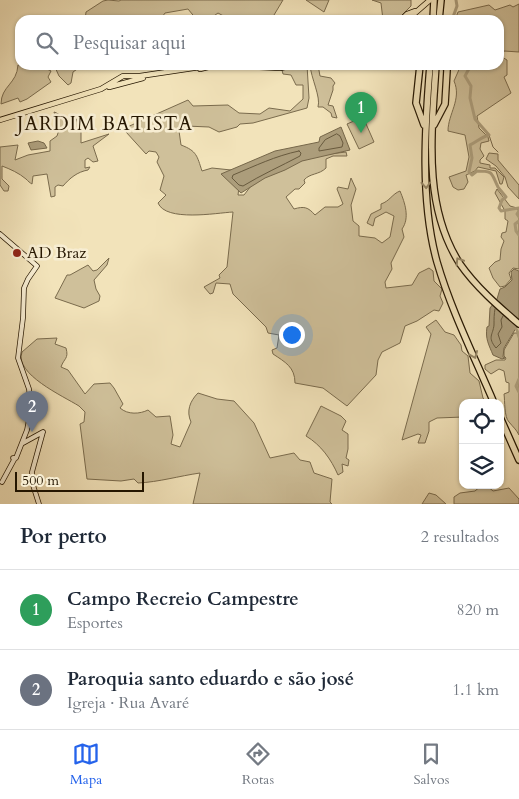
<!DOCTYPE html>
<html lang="pt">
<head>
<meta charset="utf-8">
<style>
	body { margin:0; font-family:Cardo,serif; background:#f6f6f7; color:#1f2937 }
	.controls { position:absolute; right:15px; bottom:15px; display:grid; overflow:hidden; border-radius:10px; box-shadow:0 1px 4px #0004 }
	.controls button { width:45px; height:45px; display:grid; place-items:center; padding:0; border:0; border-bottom:1px solid #e0e1e3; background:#fff; color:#1f2937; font:25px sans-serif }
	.scale { position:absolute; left:15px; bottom:12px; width:129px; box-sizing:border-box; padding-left:5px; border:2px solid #251600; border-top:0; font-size:14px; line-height:18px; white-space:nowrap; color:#251600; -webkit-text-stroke:4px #f7edd2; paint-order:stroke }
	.you { position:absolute; left:291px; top:334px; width:18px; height:18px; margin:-12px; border:4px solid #fff; border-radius:50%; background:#1a73e8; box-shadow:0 0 0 8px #1a73e833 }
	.badge { display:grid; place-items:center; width:32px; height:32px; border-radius:50%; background:#2563eb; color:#fff; font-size:16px; font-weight:700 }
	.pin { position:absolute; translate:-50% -41px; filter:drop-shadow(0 1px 2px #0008) }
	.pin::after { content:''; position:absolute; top:26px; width:18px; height:15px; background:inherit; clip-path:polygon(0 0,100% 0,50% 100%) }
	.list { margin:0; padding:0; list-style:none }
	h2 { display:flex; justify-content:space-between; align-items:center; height:65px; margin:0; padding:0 20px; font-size:21px }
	h2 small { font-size:16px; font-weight:400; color:#747a83 }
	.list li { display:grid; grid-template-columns:32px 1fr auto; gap:15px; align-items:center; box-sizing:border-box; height:80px; padding:0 20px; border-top:1px solid #e0e1e3 }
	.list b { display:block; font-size:19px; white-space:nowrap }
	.list p { margin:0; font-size:16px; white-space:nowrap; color:#747a83 }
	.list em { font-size:16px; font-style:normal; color:#747a83 }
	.icon { flex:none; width:28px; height:28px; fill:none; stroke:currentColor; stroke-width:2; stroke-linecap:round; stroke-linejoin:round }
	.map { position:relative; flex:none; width:519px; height:504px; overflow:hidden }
	.search { position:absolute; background:#fff; box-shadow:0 1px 4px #0004; left:15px; right:15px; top:15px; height:55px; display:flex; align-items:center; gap:12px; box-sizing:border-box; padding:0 18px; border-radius:15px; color:#747a83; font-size:19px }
	.sheet { height:225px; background:#fff }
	nav { display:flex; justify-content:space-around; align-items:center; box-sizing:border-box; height:70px; border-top:1px solid #e0e1e3; background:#fff; font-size:14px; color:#747a83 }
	nav a { display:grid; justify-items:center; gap:2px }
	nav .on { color:#2563eb }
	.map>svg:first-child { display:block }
	.green { fill:#cfc09a; stroke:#7a6b4d }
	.water { fill:#ac9d7b; stroke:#76674a }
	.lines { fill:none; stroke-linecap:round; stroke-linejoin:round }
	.shore { stroke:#685a3e; stroke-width:1 }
	.stream { stroke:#76674a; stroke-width:1 }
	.river { stroke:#ac9d7b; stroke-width:3 }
	.secondary-casing { stroke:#251600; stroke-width:5.5 }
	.primary-casing { stroke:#251600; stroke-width:6 }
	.highway-casing { stroke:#251600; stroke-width:8 }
	.secondary { stroke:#f7edd2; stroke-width:4 }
	.primary { stroke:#f2e3ba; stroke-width:4.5 }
	.highway { stroke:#f2e3ba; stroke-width:5.5 }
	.oneway { stroke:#968766 }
	.poi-dot { fill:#8f2418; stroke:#f7edd2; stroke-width:2 }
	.labels { text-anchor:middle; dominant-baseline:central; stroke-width:5; stroke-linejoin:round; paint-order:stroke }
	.poi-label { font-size:16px; fill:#251600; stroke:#f7edd2; text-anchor:start }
	.quarter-label { font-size:19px; letter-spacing:1px; fill:#251600; stroke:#f7edd2 }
</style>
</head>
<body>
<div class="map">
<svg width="519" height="504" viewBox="0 0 519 504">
	<rect width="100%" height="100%" fill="#f2e3ba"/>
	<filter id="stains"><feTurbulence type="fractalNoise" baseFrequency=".004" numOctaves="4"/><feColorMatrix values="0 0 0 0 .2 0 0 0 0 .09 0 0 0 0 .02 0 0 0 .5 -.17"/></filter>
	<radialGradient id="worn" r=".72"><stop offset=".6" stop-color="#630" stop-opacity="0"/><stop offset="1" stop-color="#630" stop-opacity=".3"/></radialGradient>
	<path class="green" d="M108 0 119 1 121 0H283L271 20H231L218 13 208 20H197L188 9 165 13 160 20H85L86 12 103 1Z
		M306 0H329L324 12Z
		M372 0H411V6L397 20H383L381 3Z
		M519 4V52L504 51 502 57 507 60V75L504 77 511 93 477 116 479 128 488 137 489 141 481 143 480 149 484 156 480 160V163L490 165V168H495L504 177 502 184H500L496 171 478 167 475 171 466 175 468 182 464 189 458 190 453 187 449 177 466 171 469 157 465 135 448 131C448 114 462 99 454 81L461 65H499V20H455L458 12 489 5 495 10 510 5 513 7Z
		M18 65C29 66 41 65 51 71L48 77 51 82 27 99 20 102 18 98 1 104C1 86 17 84 18 65Z
		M54 65H83L73 72 71 83 68 85 59 76Z
		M301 65H307L309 98 307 108 253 123 240 124 237 127 219 132 209 127 186 126 179 131 181 145C197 151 197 156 202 171L212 168 231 170 239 187 238 195H244L254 182 285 167 314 156 346 152 347 156H333L326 159V168C319 175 310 173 304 180L305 183 299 189H295L286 197 294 209C304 206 308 207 315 215L325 207H338L343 204 337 189 338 187 348 189 351 178 356 189 351 205 353 221 359 226V236L375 238 382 243 390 237 394 216 386 212 375 218 373 226 367 223 371 214 381 209V204C390 201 392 194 400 191 405 203 410 218 402 229L404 237 391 263 392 269 385 282 386 288 412 285 419 273 429 268 433 271 434 281 442 289 440 296 443 303 439 311 434 310 417 321 405 326 400 343 382 352 378 360 376 375 347 406 323 388 295 383C295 367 285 362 273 354L272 350 277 348 279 335 268 333 266 327 233 294 230 284 216 283 213 293 210 294 204 287 220 278 219 275 227 267 233 212C216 213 166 222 158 203L166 195 160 190 164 176 157 162 159 157 156 152 149 151 146 154 126 132 125 128 188 100 193 106 228 105 239 113 260 114 269 108 290 111 303 99V85H296L291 75 283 74 282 70Z
		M310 65H318L320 76 331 78 335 83 333 86V90L328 105 333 106 337 118 332 117 331 113 323 107H318C321 97 311 78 310 65Z
		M54 112C61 114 64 120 71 124L73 116H75L81 131V143L109 134 93 146 98 161 93 162 88 158 85 160V168L90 167 88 170C77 172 70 178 63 186L58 185 55 187V196L51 197 47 174 33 176 32 184C30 183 28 181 26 179 19 173 10 169 2 166V179L9 186 8 191H4L0 185V147L18 145 15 160 28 155 50 151V141L57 136 59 130Z
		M363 117 374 142 359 149 347 124Z
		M489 153 498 154V160L519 185V199L508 187 505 177 496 166 486 159Z
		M497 189 510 206 517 208 519 212V269L513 268 509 273 511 279 505 286 500 287 493 278 489 268 495 262 500 260 501 249 504 241 501 237 502 233 506 232 508 221 505 219V211L495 193Z
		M109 258 107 265 94 280 96 289 100 296 99 301 84 308 55 298 67 275H70L88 265 93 271 97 270Z
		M436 320 445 332 454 335 461 345 462 351 468 356 470 373 479 381 483 398 487 403H463V417L437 418 429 422V431L425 443H418L421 435 418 434 402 440 431 334 426 327Z
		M514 333H517L519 337V435C516 429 513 427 509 422 504 417 505 401 504 394L509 392V383L506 382 504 371 499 369 491 374 485 369V365L496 360H505L506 358 504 356V350Z
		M57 338 55 344 66 348C69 359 64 358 61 367L68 370 85 394 94 384 110 383 114 388 123 404 120 408C128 415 140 414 148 410L156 417 170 416 173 435 171 444 180 447 191 422C186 411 190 401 198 393L217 399 234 401 254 423 270 458 294 453 300 460 310 462 314 473 332 479 330 502 332 504H193L200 473C179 476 159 482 138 483L134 479 121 481 87 479 80 424 84 422 85 412 79 406C63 396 14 374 22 352L37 339Z
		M321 406 341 416 346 421 342 430 348 434V449L346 458 349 460 348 466 342 464 343 472 338 475C331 459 321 445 306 436Z
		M482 485H486L493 491 509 488 519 499V504H454V497L460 493 475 491Z
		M429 493 436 495 446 504H422Z"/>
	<path class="water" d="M341 127 350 150 302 161 285 170 265 178 241 193 221 174 275 151 319 142 320 137Z
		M38 141 44 143 47 148 31 150 28 143Z
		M514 269 519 271V323L504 348 503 357 505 358 502 359 493 355C489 345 485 339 487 327L489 326 490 308 497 299 500 289 505 287 512 280 511 272Z"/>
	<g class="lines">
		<path class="shore" d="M337 134 340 136 343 143 342 147 319 151V148L325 140Z
			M299 151 301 153 300 156C281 166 261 175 243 186L239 185 232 178 233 175C255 166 275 156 299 151Z
			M495 309C494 314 494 319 494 325 493 335 487 337 496 348L501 343 498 334 502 327 501 320 503 316"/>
		<path class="stream" d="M489 135 493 147 498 152"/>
		<path class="river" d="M452 20 457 6 456 0
			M471 65 465 76 471 86 470 98 475 119 489 135C481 137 477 142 470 145L472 158 469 172 472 175 477 171C494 171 491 173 498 187 500 190 503 193 506 197L502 200 499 208 501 211 519 208
			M519 211 517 214 519 217
			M519 221 515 224 516 231 519 235
			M514 327 517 330 519 337
			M519 379 516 386 519 392"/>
		<defs>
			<path id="secondary" d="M0 234 37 266 28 279 24 288 23 318 18 358 29 389 31 409 27 430 16 458H13
				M23 443 43 432
				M2 482 15 458
				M39 504 32 482V472L43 432"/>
			<path id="primary" d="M401 20 407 14 415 11
				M407 20 430 0
				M200 69 216 65 280 68 294 65
				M109 87 143 78
				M0 120 101 89 123 76H140L200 67 203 65"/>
			<path id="highway" d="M433 20 434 0
				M439 20 441 0
				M420 65 416 103 424 125
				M430 65C425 127 420 201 437 262 451 310 474 356 494 403
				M436 65C432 131 422 205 460 264 476 287 498 306 519 324
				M434 125 445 104 447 70 445 65
				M500 417 519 460"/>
		</defs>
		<use href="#secondary" class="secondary-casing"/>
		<use href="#primary" class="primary-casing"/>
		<use href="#highway" class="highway-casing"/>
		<use href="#secondary" class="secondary"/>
		<use href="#primary" class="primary"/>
		<use href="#highway" class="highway"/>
	</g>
	<defs><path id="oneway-chevron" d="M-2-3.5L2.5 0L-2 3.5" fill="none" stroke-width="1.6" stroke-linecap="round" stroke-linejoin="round" transform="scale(1.25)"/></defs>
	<g class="oneway">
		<use href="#oneway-chevron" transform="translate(426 185) rotate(87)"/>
		<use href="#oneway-chevron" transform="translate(459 261) rotate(-122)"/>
		<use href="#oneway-chevron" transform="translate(474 355) rotate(67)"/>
	</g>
	<circle class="poi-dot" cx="17" cy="253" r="5"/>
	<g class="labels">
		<g class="poi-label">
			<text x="27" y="253">AD Braz</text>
		</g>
		<g class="quarter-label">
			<text x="105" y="124">JARDIM BATISTA</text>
		</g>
	</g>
	<rect width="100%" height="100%" filter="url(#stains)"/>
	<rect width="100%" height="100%" fill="url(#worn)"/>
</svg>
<div class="controls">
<button><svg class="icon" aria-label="locate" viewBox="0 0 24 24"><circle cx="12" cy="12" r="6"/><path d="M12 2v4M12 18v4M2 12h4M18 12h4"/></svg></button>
<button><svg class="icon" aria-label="layers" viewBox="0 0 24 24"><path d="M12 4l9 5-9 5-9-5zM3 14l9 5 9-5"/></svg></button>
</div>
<div class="scale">500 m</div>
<div class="you"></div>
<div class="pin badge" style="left:361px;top:133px;background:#2e9e5b">1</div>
<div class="pin badge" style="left:32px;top:432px;background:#6b7280">2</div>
<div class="search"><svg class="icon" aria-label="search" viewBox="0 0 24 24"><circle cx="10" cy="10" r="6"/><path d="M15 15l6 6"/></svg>Pesquisar aqui</div>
</div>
<section class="sheet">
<h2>Por perto<small>2 resultados</small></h2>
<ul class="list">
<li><span class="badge" style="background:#2e9e5b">1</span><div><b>Campo Recreio Campestre</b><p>Esportes</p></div><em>820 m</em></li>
<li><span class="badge" style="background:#6b7280">2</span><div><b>Paroquia santo eduardo e são josé</b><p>Igreja · Rua Avaré</p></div><em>1.1 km</em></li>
</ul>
</section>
<nav>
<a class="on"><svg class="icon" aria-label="map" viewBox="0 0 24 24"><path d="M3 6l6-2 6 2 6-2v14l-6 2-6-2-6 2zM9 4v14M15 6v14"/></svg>Mapa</a>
<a><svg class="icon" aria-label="directions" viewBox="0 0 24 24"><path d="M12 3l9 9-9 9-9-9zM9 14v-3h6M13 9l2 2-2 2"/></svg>Rotas</a>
<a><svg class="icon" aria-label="saved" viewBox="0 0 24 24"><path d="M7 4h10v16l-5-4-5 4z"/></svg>Salvos</a>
</nav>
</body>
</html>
